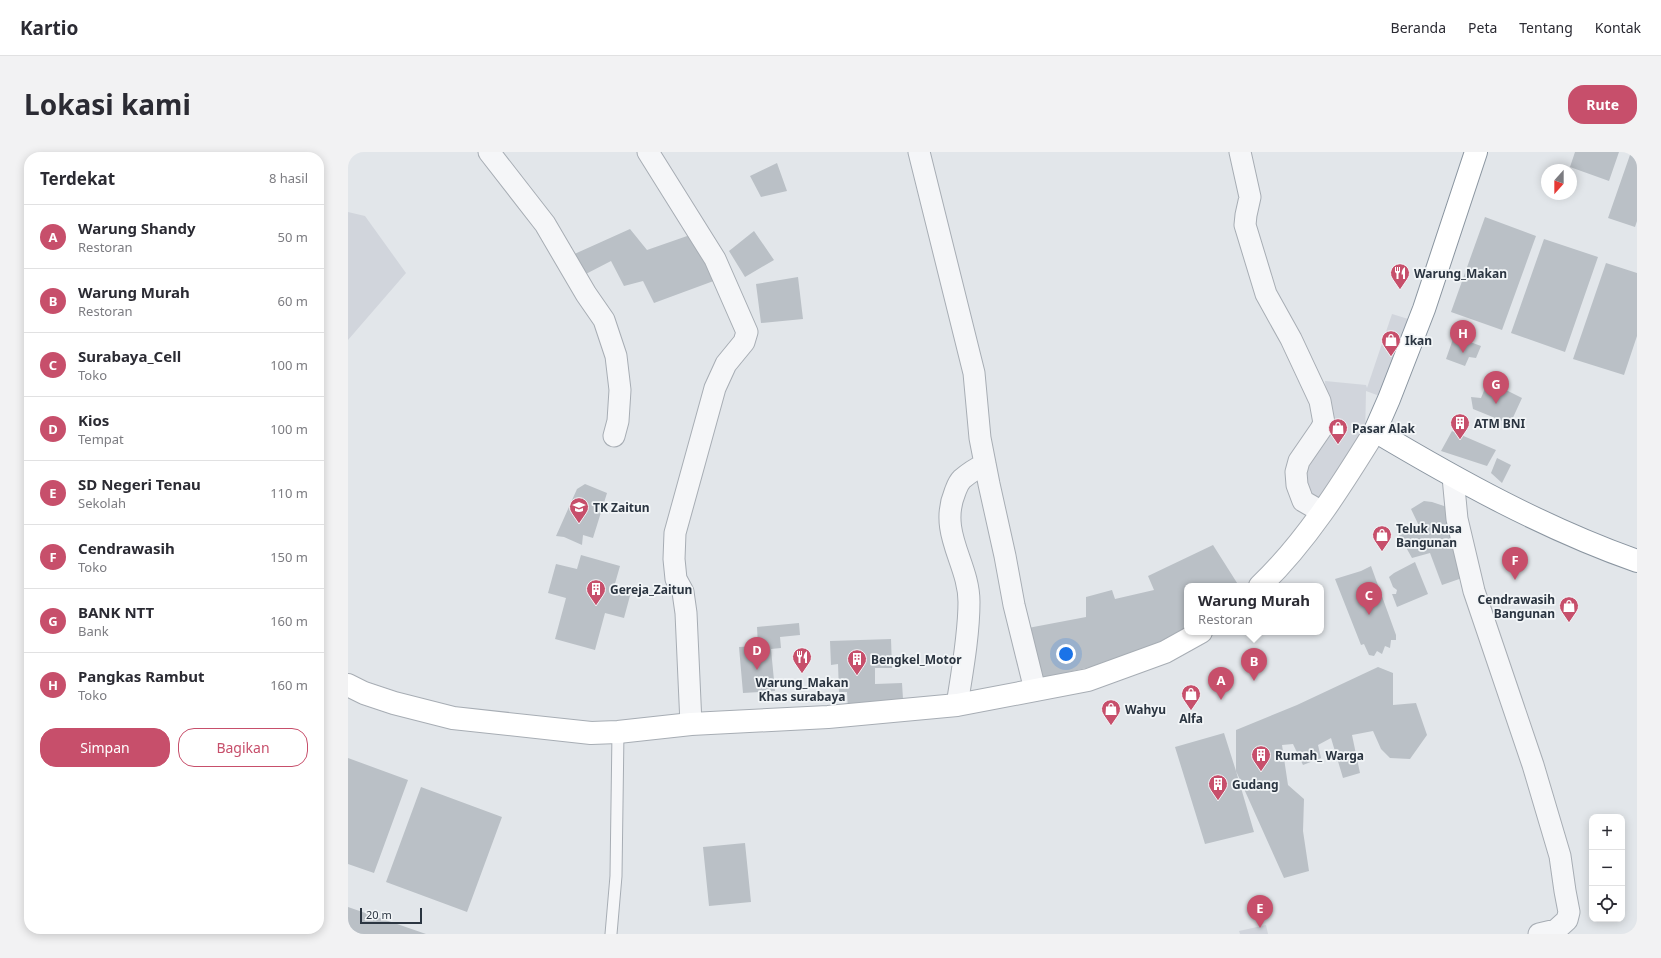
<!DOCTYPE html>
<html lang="id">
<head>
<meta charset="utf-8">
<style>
	body { margin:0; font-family:"Noto Sans",sans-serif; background:#f2f2f3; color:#2b2b33 }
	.controls { position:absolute; right:12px; bottom:12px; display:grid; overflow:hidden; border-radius:8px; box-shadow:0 2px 10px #0003 }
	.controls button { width:36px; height:36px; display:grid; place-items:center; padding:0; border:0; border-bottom:1px solid #e1e1e2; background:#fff; color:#2b2b33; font:20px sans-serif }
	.compass { position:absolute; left:1193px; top:12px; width:36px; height:36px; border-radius:50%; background:#fff; box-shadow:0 2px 10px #0003; rotate:201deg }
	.scale { position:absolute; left:12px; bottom:10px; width:62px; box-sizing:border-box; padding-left:4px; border:2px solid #2b3541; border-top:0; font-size:11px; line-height:14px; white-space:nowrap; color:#2b3541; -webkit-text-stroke:3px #f2f5f7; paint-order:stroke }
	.you { position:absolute; left:718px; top:502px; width:14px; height:14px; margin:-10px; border:3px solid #fff; border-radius:50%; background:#1a73e8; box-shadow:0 0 0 6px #1a73e833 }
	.badge { display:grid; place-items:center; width:26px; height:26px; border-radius:50%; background:#c74f6b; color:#fff; font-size:13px; font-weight:700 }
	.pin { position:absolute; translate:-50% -33px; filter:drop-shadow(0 1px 2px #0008) }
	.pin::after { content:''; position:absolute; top:21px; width:14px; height:12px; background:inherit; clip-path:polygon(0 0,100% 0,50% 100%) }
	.popup { position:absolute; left:836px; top:431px; width:140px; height:52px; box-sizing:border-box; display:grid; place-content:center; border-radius:8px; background:#fff; filter:drop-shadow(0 1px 3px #0005); font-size:13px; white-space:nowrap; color:#7c7c81 }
	.popup b { font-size:15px; color:#2b2b33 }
	.popup::after { content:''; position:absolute; left:50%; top:100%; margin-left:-8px; border:8px solid transparent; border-top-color:#fff }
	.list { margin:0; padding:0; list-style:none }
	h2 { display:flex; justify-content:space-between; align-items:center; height:52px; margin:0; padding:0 16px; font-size:17px }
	h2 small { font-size:13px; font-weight:400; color:#7c7c81 }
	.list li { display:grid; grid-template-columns:26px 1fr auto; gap:12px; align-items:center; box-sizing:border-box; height:64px; padding:0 16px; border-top:1px solid #e1e1e2 }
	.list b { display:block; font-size:15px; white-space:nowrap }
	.list p { margin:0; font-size:13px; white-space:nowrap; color:#7c7c81 }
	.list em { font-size:13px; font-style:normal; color:#7c7c81 }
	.actions { display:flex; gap:8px; padding:12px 16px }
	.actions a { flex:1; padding:9px 0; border:1px solid #c74f6b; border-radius:16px; text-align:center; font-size:14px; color:#c74f6b }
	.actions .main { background:#c74f6b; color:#fff }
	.icon { flex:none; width:22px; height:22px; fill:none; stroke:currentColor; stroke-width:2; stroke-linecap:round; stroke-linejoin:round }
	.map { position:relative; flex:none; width:1289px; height:782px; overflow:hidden; border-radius:16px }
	header { display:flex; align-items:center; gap:24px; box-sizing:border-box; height:56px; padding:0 20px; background:#fff; border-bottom:1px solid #e1e1e2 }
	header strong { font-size:19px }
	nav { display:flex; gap:22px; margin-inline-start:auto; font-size:14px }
	.intro { display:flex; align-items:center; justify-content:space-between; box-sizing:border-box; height:96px; padding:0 24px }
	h1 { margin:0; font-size:28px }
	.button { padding:10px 18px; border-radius:16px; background:#c74f6b; color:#fff; font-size:14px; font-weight:700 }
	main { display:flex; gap:24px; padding:0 24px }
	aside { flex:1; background:#fff; border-radius:16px; box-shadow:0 2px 10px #0003 }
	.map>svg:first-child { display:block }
	.built { fill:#d1d5dc }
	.building { fill:#bac0c6 }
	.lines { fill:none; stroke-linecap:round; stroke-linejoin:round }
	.lane-casing { stroke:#a7adb4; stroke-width:13 }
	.street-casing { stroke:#a7adb4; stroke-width:23 }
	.secondary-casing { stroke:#a7adb4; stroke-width:24 }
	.highway-casing { stroke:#8a95a0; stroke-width:24 }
	.lane { stroke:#f5f6f8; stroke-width:11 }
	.street { stroke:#f5f6f8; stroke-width:21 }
	.secondary { stroke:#fff; stroke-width:22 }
	.highway { stroke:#fff; stroke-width:22 }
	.labels { text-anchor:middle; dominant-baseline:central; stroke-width:3.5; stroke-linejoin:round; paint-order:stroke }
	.poi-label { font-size:12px; font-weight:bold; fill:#2b3541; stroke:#f2f5f7; text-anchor:start }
</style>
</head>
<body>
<header>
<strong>Kartio</strong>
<nav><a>Beranda</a><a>Peta</a><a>Tentang</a><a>Kontak</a></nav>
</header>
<div class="intro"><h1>Lokasi kami</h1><a class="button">Rute</a></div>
<main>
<aside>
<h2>Terdekat<small>8 hasil</small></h2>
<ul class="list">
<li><span class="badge">A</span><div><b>Warung Shandy</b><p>Restoran</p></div><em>50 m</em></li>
<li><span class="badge">B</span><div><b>Warung Murah</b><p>Restoran</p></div><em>60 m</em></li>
<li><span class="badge">C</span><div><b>Surabaya_Cell</b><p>Toko</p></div><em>100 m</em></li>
<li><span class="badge">D</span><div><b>Kios</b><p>Tempat</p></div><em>100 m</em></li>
<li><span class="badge">E</span><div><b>SD Negeri Tenau</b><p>Sekolah</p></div><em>110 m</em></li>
<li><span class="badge">F</span><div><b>Cendrawasih</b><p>Toko</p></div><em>150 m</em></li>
<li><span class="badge">G</span><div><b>BANK NTT</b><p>Bank</p></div><em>160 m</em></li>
<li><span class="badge">H</span><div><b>Pangkas Rambut</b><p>Toko</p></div><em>160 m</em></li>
</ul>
<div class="actions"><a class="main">Simpan</a><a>Bagikan</a></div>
</aside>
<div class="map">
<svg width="1289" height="782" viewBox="0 0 1289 782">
	<rect width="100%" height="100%" fill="#e2e6ea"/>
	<path class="built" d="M0 60 17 64 58 121 0 188Z
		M1044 162 1070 170 1040 247 1018 239 1017 287 985 358 957 349 958 299 981 281 977 229 1018 233 1019 236Z
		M918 773 920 782H892L891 779Z"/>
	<path class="building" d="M1227 0H1271L1261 29 1222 15Z
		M1283 0H1289V69L1287 75 1260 66Z
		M429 11 439 39 413 45 402 24Z
		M1137 65 1188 84 1154 178 1103 160Z
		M282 77 299 98 342 83 371 127 306 151 295 129 276 134 263 109 234 124 222 104Z
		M406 79 426 108 397 125 381 99Z
		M1196 87 1250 105 1217 200 1163 181Z
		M1258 111 1289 121V184L1276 223 1225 207Z
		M450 125 455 167 413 171 408 132Z
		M1106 184 1133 194 1128 206 1121 205 1117 214 1098 207Z
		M1140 229 1174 246 1162 272 1125 257 1123 245 1133 246Z
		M1104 279 1148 298 1139 314 1093 299Z
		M1149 306 1163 313 1154 331 1143 321Z
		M237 332 259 341 245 386 235 383 234 393 216 385 208 384 229 337Z
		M1076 349 1084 350 1099 355 1120 424 1094 433 1082 401 1064 406 1051 383 1073 378 1063 357Z
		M865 393 891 434H839V480L756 512 685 528 680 476 738 465V445L764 438 767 447 806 438 800 424Z
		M233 403 272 414 266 435 283 440 276 466 257 461 247 498 207 487 218 446 200 441 208 412 229 417Z
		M1067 410 1080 442 1049 455 1044 442H1048L1049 438 1045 435 1041 425 1046 421Z
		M1023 414 1048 483V488H1043L1042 496 1037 494 1034 502 1029 499 1026 504 1021 503 1016 492 1013 493 987 427 1013 419Z
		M451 471 452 483 432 485 433 496 423 497 427 539 395 541 391 495 410 494 409 475Z
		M543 487 544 516H527V532L554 531 555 547 500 559 499 540H491L490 512 483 513 482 489Z
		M1030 515 1045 521V553L1068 551 1079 583 1062 607 1042 606 1033 597 1025 579 1004 583 1012 621 995 626 983 586 970 593 973 606 955 613 945 592 934 593 940 633 956 647 955 679 961 719 936 726 888 619 906 680 857 692 827 595 876 581 888 619V578L949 553Z
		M0 606 60 628 26 721 0 712Z
		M73 635 154 665 119 760 38 730Z
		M397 691 403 750 361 754 355 695Z
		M0 755 78 782H0Z"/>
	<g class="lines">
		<defs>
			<path id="lane" d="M263 782 268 724 270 580"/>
			<path id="street" d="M141 0 197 72 238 142 256 168 268 204 272 238 270 269 266 284
				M300 0 367 107 399 180 396 190 378 212 367 236 327 381 326 407 328 427 335 440 338 461 343 572
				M571 0 626 221 632 286 641 332 657 404 666 453 687 538
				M892 0 902 45 898 63 897 73 918 142 943 187 972 249 976 271 973 277 951 309 948 320 949 333 955 349 974 360
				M1105 325 1109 367 1126 439 1185 613 1212 704 1217 739 1221 760 1219 768 1208 778 1191 782
				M609 553C614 521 621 483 621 450 621 411 590 381 607 340 609 335 610 331 614 327 621 321 629 316 637 312"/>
			<path id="secondary" d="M912 434C958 390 993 334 1027 279
				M0 533 16 541 46 551 105 566 243 581 270 580 343 572 480 565 609 553 740 528 817 500 853 480"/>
			<path id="highway" d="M1128 0 1076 157 1041 247 1027 279C1111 329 1196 376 1289 409"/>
		</defs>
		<use href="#lane" class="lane-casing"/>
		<use href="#street" class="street-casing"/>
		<use href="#secondary" class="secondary-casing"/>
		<use href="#highway" class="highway-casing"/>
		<use href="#lane" class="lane"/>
		<use href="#street" class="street"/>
		<use href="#secondary" class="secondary"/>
		<use href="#highway" class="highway"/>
	</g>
	<defs>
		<symbol id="restaurant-pin" viewBox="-11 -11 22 30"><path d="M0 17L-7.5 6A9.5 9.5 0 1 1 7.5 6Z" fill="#c74f6b" stroke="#f2f5f7"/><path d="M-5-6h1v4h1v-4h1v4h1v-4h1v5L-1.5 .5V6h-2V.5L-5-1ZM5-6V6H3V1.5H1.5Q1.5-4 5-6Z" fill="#fff"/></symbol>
		<symbol id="shop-pin" viewBox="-11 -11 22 30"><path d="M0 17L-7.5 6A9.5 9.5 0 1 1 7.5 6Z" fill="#c74f6b" stroke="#f2f5f7"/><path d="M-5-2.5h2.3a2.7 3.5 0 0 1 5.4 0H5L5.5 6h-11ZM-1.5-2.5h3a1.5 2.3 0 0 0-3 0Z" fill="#fff"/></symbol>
		<symbol id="building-pin" viewBox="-11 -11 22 30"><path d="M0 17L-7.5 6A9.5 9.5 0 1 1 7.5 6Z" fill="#c74f6b" stroke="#f2f5f7"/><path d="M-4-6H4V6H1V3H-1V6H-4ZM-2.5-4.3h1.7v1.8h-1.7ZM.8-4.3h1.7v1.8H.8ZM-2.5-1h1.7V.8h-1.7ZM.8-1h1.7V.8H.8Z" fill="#fff"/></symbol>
		<symbol id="school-pin" viewBox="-11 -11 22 30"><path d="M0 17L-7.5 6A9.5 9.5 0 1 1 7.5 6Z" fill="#c74f6b" stroke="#f2f5f7"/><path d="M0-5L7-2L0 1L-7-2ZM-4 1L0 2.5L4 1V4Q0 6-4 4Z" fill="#fff"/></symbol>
	</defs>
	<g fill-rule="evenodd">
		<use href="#restaurant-pin" x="1041" y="110" width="22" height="30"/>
		<use href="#shop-pin" x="1032" y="177" width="22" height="30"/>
		<use href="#building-pin" x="1101" y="260" width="22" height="30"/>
		<use href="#shop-pin" x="979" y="265" width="22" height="30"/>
		<use href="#school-pin" x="220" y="344" width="22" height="30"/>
		<use href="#shop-pin" x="1023" y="372" width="22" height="30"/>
		<use href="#building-pin" x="237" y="426" width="22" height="30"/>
		<use href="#shop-pin" x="1210" y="443" width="22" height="30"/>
		<use href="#restaurant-pin" x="443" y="494" width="22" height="30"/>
		<use href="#building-pin" x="498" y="496" width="22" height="30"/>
		<use href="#shop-pin" x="832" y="531" width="22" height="30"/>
		<use href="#shop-pin" x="752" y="546" width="22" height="30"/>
		<use href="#building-pin" x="902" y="592" width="22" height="30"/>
		<use href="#building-pin" x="859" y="621" width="22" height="30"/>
	</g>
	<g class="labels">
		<g class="poi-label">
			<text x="1066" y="121">Warung_Makan</text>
			<text x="1057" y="188">Ikan</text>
			<text x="1126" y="271">ATM BNI</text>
			<text x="1004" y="276">Pasar Alak</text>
			<text x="245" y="355">TK Zaitun</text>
			<text x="1048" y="376">Teluk Nusa<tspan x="1048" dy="14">Bangunan</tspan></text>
			<text x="262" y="437">Gereja_Zaitun</text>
			<text x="1207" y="447" text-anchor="end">Cendrawasih<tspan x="1207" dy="14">Bangunan</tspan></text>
			<text x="523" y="507">Bengkel_Motor</text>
			<text x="454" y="530" text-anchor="middle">Warung_Makan<tspan x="454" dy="14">Khas surabaya</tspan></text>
			<text x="777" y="557">Wahyu</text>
			<text x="843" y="566" text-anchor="middle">Alfa</text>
			<text x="927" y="603">Rumah_ Warga</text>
			<text x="884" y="632">Gudang</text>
		</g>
	</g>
</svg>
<div class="controls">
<button>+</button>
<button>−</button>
<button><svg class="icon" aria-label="locate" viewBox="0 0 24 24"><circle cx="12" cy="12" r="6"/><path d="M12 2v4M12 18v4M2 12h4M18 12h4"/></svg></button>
</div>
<svg class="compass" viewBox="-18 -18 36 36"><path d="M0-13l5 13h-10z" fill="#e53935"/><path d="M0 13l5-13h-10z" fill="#7c7c81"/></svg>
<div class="scale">20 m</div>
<div class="you"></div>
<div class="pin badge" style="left:873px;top:548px">A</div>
<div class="pin badge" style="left:906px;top:529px">B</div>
<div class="popup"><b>Warung Murah</b>Restoran</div>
<div class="pin badge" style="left:1021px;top:463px">C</div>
<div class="pin badge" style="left:409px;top:518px">D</div>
<div class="pin badge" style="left:912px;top:776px">E</div>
<div class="pin badge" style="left:1167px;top:428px">F</div>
<div class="pin badge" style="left:1148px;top:252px">G</div>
<div class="pin badge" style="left:1115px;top:201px">H</div>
</div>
</main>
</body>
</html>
